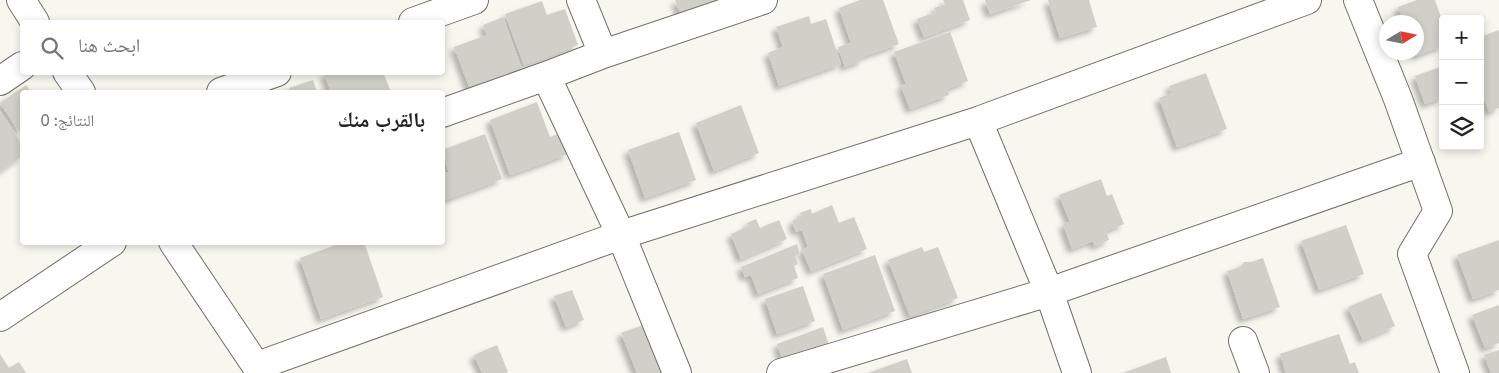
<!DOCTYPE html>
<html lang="ar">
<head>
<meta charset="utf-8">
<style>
	body { margin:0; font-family:Overpass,"Noto Naskh Arabic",sans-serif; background:#f2f2f2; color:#222; direction:rtl }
	.controls { position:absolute; right:15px; top:15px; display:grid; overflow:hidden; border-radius:5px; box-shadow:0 2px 8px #0003 }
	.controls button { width:45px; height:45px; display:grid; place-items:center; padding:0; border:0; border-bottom:1px solid #e0e0e0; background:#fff; color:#222; font:25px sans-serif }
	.compass { position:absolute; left:1379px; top:15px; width:45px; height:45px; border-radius:50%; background:#fff; box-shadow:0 2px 8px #0003; rotate:80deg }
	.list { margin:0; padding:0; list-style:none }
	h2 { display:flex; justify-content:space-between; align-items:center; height:65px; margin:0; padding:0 20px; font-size:21px }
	h2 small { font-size:16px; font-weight:400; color:#767676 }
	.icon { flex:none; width:28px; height:28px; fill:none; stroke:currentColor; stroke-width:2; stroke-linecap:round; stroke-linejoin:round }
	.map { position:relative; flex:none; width:1499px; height:373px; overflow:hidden; direction:ltr }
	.search { position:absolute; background:#fff; box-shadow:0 2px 8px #0003; left:20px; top:20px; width:425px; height:55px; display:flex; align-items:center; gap:12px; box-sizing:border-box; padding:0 18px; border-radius:5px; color:#767676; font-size:19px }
	.panel { position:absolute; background:#fff; box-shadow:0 2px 8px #0003; left:20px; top:90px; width:425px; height:155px; border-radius:5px; direction:rtl }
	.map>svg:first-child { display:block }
	.building { fill:#d0cfc8; filter:url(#shadow) }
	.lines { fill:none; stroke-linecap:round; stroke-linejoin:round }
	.minor-casing { stroke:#706f68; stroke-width:30 }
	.minor { stroke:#fff; stroke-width:28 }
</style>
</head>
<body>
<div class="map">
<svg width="1499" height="373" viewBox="0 0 1499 373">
	<defs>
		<filter id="shadow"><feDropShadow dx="-4.5" dy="4.5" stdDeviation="2.5" flood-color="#0004"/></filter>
	</defs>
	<rect width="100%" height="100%" fill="#f7f6ef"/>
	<path class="building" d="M675 0H729L682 17Z
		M860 0H883L899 44 862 57 863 60 845 67 838 47 851 43 839 8Z
		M943 0H963L970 20 924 37 917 19 936 12 934 8 945 4Z
		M985 0H1031L990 14Z
		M1048 0H1089L1097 27 1060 38Z
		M1417 0H1435L1443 23V46L1415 56 1416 22H1404L1398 7Z
		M542 1 547 15 565 9 578 45 524 65 505 14Z
		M809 16 811 24 826 19 841 64 779 86 768 53 783 47 776 27Z
		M503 17 522 70 470 89 454 47 487 35 483 25Z
		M1499 30V108L1489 112 1480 87V37Z
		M950 32 968 81 947 89 949 95 910 109 901 86 906 84 894 52Z
		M1443 66V98L1425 104 1415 76Z
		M327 72H383L391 92H331L324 74Z
		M1206 73 1227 129 1177 147 1159 98 1172 93 1169 86Z
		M313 80 317 92H291L289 88Z
		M26 85 31 92H22V136L0 103Z
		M537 102 550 137 560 133 568 154 510 175 490 120Z
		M741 105 759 153 714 171 696 123Z
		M0 111 22 144V156L0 172Z
		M679 132 696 180 645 198 628 150Z
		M485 134 502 179 443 201 442 174 449 172 442 155V150Z
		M1101 179 1107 196 1112 194 1124 224 1106 231 1109 240 1095 246 1093 241 1072 249 1063 224 1070 222 1059 195Z
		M832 205 839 223 854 217 867 249 811 271 802 250 808 247 802 230 796 232 792 221 801 217 800 213 811 209 812 214Z
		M756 219 760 228 779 220 787 239 741 259 731 234 749 226 747 223Z
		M1346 225 1364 274 1319 290 1301 241Z
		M1499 240V290L1473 299 1457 255Z
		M344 242H364L383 297 321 319 300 258Z
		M797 244 800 254 795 256 798 264 794 266 798 278 758 294 751 275 745 277 741 267Z
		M922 247 924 252 938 247 958 298 910 316 888 260Z
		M875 255 895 311 843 330 823 274Z
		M1263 258 1280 307 1243 319 1227 271 1240 267 1244 262H1251Z
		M803 286 815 321 777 334 765 299Z
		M572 290 584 320 566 327 554 296Z
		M1381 293 1395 326 1363 340 1348 307Z
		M1499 305V343L1485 348 1472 315Z
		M643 325 662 373H637L621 333Z
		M823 327 829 345 783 361 777 344Z
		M1339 334 1350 364 1355 362 1359 373H1286L1280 354Z
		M497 345 508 372 505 373H482L474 355Z
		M1499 350V373H1491L1484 355Z
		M0 354 9 368 19 362 26 373H0Z
		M1166 357 1171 373H1123Z
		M907 359 912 373H868Z"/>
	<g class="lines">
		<defs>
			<path id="minor" d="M21 0 35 22
				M581 0 603 54
				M1358 0 1398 99 1438 211 1412 254 1455 373
				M413 22 474 0
				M67 72 81 92
				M546 76 621 235 677 373
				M0 81 22 66
				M221 92 277 72
				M442 113 546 76 603 54 763 0
				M978 121 1049 292 1077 373
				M173 242 261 373
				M0 317 112 242
				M1243 341 1255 373
				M257 366 621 235 978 121 1307 0
				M781 373 1049 292 1421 162"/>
		</defs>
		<use href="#minor" class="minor-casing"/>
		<use href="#minor" class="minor"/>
	</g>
</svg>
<div class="controls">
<button>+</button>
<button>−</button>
<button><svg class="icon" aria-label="layers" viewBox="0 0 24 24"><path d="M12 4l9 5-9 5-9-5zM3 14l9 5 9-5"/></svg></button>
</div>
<svg class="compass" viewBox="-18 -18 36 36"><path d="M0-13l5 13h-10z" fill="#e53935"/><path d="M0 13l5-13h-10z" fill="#767676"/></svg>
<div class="search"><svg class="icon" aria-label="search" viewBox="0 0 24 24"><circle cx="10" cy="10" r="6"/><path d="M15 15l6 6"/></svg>ابحث هنا</div>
<section class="panel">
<h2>بالقرب منك<small>النتائج: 0</small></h2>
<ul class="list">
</ul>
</section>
</div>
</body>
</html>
